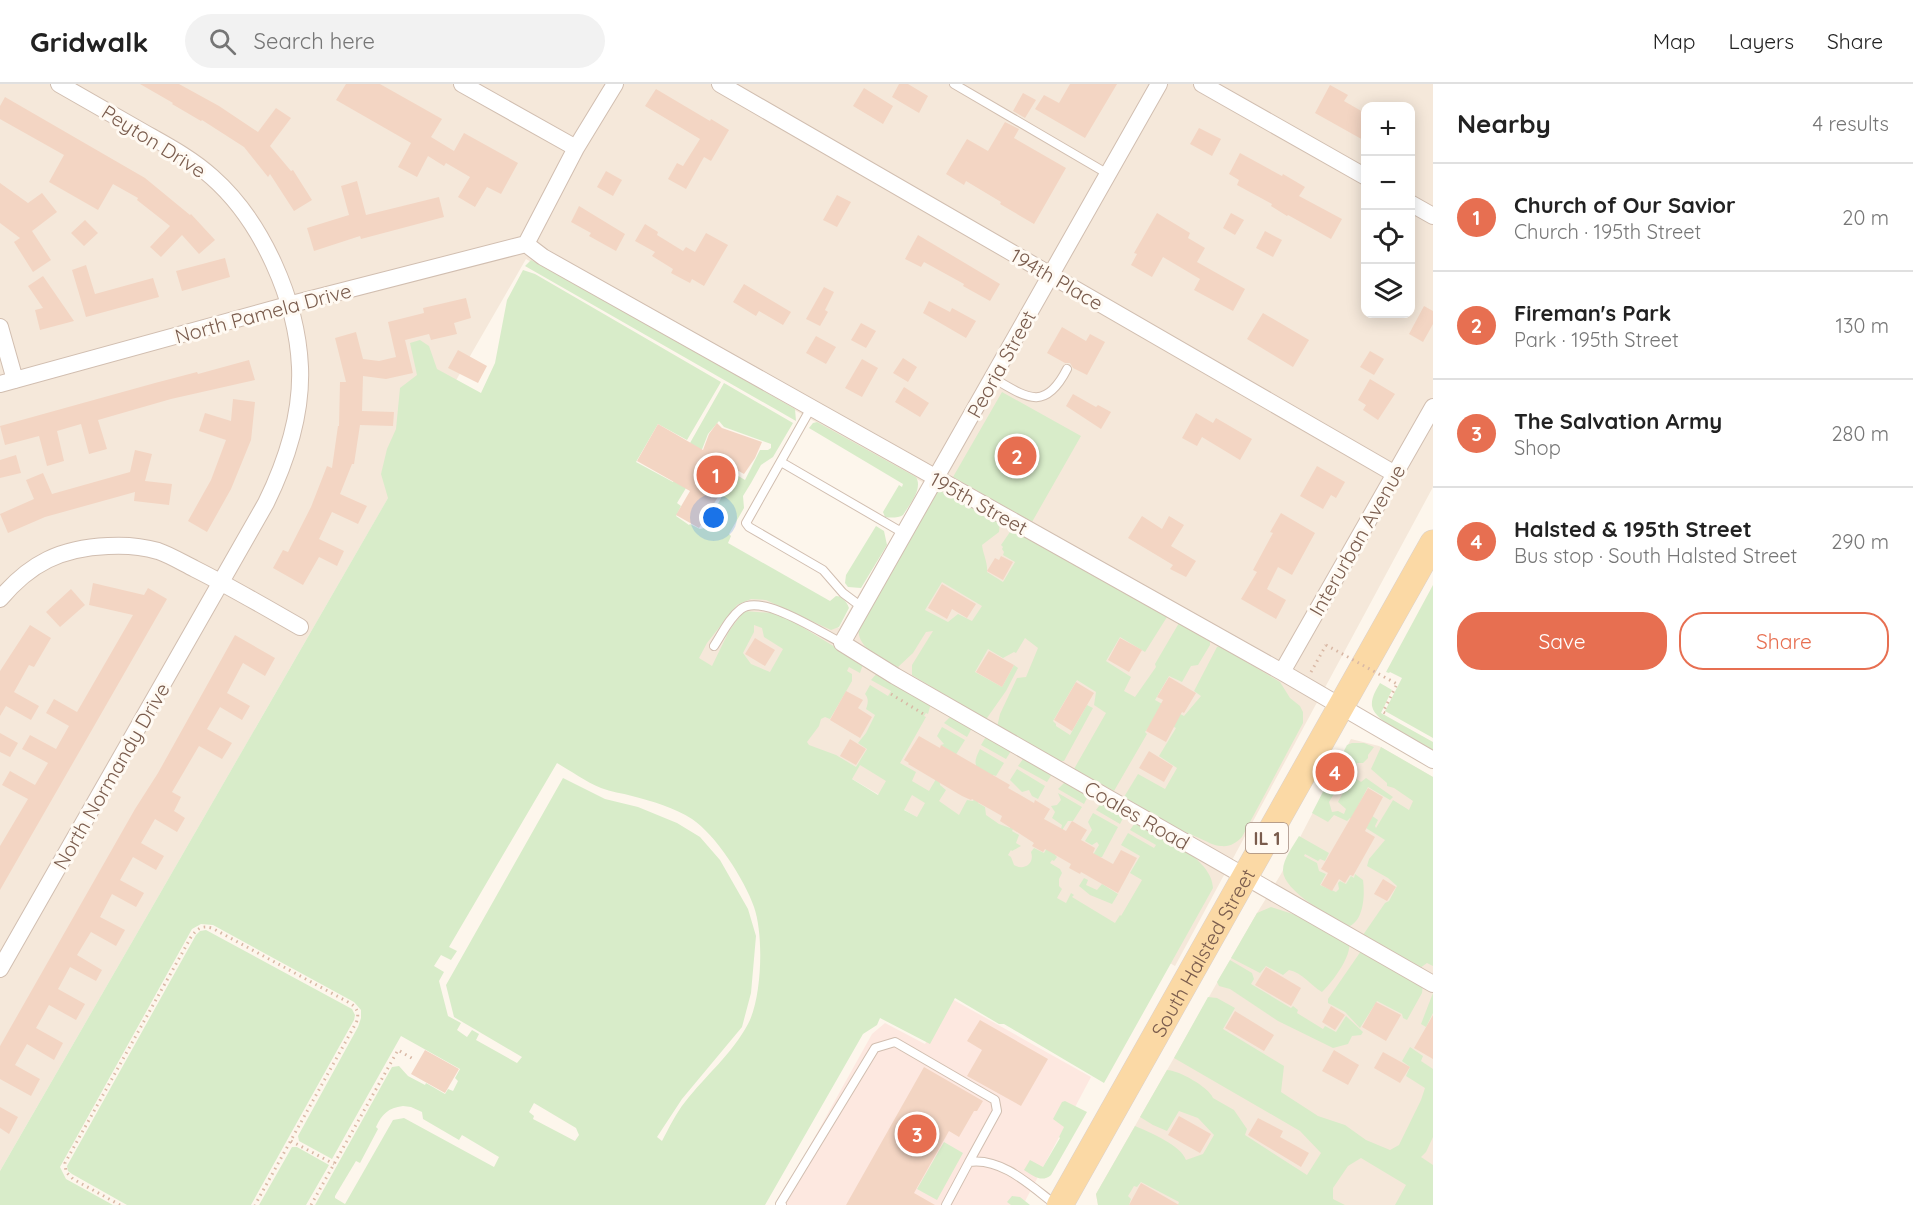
<!DOCTYPE html>
<html lang="en">
<head>
<meta charset="utf-8">
<style>
	body { margin:0; font-family:Quicksand,sans-serif; background:#f2f2f2; color:#222 }
	.controls { position:absolute; right:18px; top:18px; display:grid; overflow:hidden; border-radius:12px; box-shadow:0 3px 15px #0003 }
	.controls button { width:54px; height:54px; display:grid; place-items:center; padding:0; border:0; border-bottom:2px solid #e0e0e0; background:#fff; color:#222; font:30px sans-serif }
	.you { position:absolute; left:714px; top:434px; width:21px; height:21px; margin:-15px; border:4px solid #fff; border-radius:50%; background:#1a73e8; box-shadow:0 0 0 9px #1a73e833 }
	.badge { display:grid; place-items:center; width:39px; height:39px; border-radius:50%; background:#e76f51; color:#fff; font-size:20px; font-weight:700 }
	.pin { position:absolute; translate:-50% -50%; border:3px solid #fff; box-shadow:0 2px 6px #0006 }
	.list { margin:0; padding:0; list-style:none }
	h2 { display:flex; justify-content:space-between; align-items:center; height:78px; margin:0; padding:0 24px; font-size:26px }
	h2 small { font-size:20px; font-weight:400; color:#767676 }
	.list li { display:grid; grid-template-columns:39px 1fr auto; gap:18px; align-items:center; box-sizing:border-box; height:108px; padding:0 24px; border-top:2px solid #e0e0e0 }
	.list b { display:block; font-size:22px; white-space:nowrap }
	.list p { margin:0; font-size:20px; white-space:nowrap; color:#767676 }
	.list em { font-size:20px; font-style:normal; color:#767676 }
	.actions { display:flex; gap:12px; padding:18px 24px }
	.actions a { flex:1; padding:14px 0; border:2px solid #e76f51; border-radius:24px; text-align:center; font-size:21px; color:#e76f51 }
	.actions .main { background:#e76f51; color:#fff }
	.icon { flex:none; width:33px; height:33px; fill:none; stroke:currentColor; stroke-width:2; stroke-linecap:round; stroke-linejoin:round }
	.map { position:relative; flex:none; width:1433px; height:1121px; overflow:hidden }
	header { display:flex; align-items:center; gap:36px; box-sizing:border-box; height:84px; padding:0 30px; background:#fff; border-bottom:2px solid #e0e0e0 }
	header strong { font-size:28px }
	nav { display:flex; gap:33px; margin-inline-start:auto; font-size:21px }
	.search { width:420px; height:54px; background:#f2f2f2; display:flex; align-items:center; gap:15px; box-sizing:border-box; padding:0 21px; border-radius:33px; color:#767676; font-size:22px }
	main { display:flex }
	aside { flex:1; background:#fff }
	.map>svg:first-child { display:block }
	.residential { fill:#f5e8da; fill-rule:evenodd }
	.commercial { fill:#fde8e0 }
	.green { fill:#d8ecc9; fill-rule:evenodd }
	.building { fill:#f3d5c3 }
	.lines { fill:none; stroke-linecap:round; stroke-linejoin:round }
	.lane-casing { stroke:#d1beb0; stroke-width:10 }
	.street-casing { stroke:#d1beb0; stroke-width:18 }
	.primary-casing { stroke:#dad1cd; stroke-width:27 }
	.path { stroke:#d9b8a5; stroke-width:3; stroke-dasharray:1.5 4.5; stroke-linecap:butt }
	.lane { stroke:#fff; stroke-width:8 }
	.street { stroke:#fff; stroke-width:16 }
	.primary { stroke:#fbd9a5; stroke-width:26 }
	.path-bridge { stroke:#d9b8a5; stroke-width:3; stroke-dasharray:1.5 4.5; stroke-linecap:butt }
	.labels { text-anchor:middle; dominant-baseline:central; stroke-width:6; stroke-linejoin:round; paint-order:stroke }
	.shield { fill:#fffaf3; stroke:#a28b7f; stroke-width:1.5 }
	.shield-label { font-size:18px; font-weight:bold; fill:#7a5c4d }
	.street-label { font-size:20px; fill:#7a5c4d; stroke:#fffaf3 }
</style>
</head>
<body>
<header>
<strong>Gridwalk</strong>
<div class="search"><svg class="icon" aria-label="search" viewBox="0 0 24 24"><circle cx="10" cy="10" r="6"/><path d="M15 15l6 6"/></svg>Search here</div>
<nav><a>Map</a><a>Layers</a><a>Share</a></nav>
</header>
<main>
<div class="map">
<svg width="1433" height="1121" viewBox="0 0 1433 1121">
	<rect width="100%" height="100%" fill="#fdf6ec"/>
	<path class="residential" d="M0 0H1433V403L1175 882 969 764 634 566 693 462 839 544 924 399 526 175 0 1087ZM1366 22H1410V230H1366Z
		M1351 655 1379 662 1433 693V1121H1098L1096 1110 1257 829 1281 790Z"/>
	<path class="commercial" d="M952 915 1091 993 1023 1121H777L872 950 885 939 925 960Z"/>
	<path class="green" d="M531 176 604 215 795 325 796 337 525 182Z
		M523 186 535 190 721 298 687 356 658 340 636 378 673 398 685 377 698 384 677 419 681 422 676 432 689 441 690 440 700 445 704 444 735 390 745 396 760 366H768L771 364V360L724 343 719 337 708 350 701 368 690 359 724 299 793 339 773 373 761 381 751 399 743 412 744 424 729 450 731 452 728 459 830 517 836 512C842 512 847 518 849 524L839 543 831 546 766 516 751 515 737 521 707 559 699 574 712 582 729 547 744 527 771 529 789 535 863 580 860 589 849 583 847 587 852 590V597L830 635 825 633 821 635 819 642 807 658 809 661 836 671 856 683 867 665 858 659 866 649 875 631 866 625C868 619 869 615 865 610L870 601 888 612 891 607 871 596 878 588 931 619 928 630 926 629 924 632 926 633 900 679 916 688 912 697 929 707 939 690 940 701 946 706 939 717 959 731 967 716 973 717 987 694C975 682 972 681 980 665L1004 679 996 692 993 691 978 719 985 723 986 731 999 740 1010 744 1026 716 1028 717 1012 747 1019 751 1016 759 1021 762 1012 767 1011 766 1008 771 1011 773 1014 781C1024 787 1035 780 1031 768L1034 764 1044 769 1057 747 1061 745 1062 741 1052 734 1055 728 1051 722 1057 721 1061 716 1058 709 1082 723 1073 737H1068L1053 760 1059 765 1055 771 1057 773 1054 777 1052 776 1050 779 1060 785 1062 789 1059 795V802L1062 805 1057 814 1066 819 1071 809 1074 811 1072 813 1115 839 1120 831 1121 832 1142 796 1130 789 1140 772 1121 761 1128 749 1154 764 1156 761 1130 746 1137 736C1159 750 1213 775 1213 804L1104 999 1004 940H999L955 914 930 960 880 934 877 941 863 950 765 1121H315L392 983 399 982 408 992 425 1001 426 999 445 1010 448 1005 453 1007 458 997 455 994 460 985 401 952 332 1075 299 1057 298 1052 358 943 361 934V926L354 918 343 912 213 841 201 840 192 845 60 1083 66 1095 113 1121H0V1087L388 414 381 390 387 365 396 345 400 304 417 291 410 259 420 256 429 262 437 285 481 309 495 279 507 216ZM754 541 762 544 764 553 783 565 770 588 751 580 743 569 754 548ZM557 679C571 687 586 698 601 704 611 708 622 709 632 712 652 717 675 724 692 735 715 750 745 796 754 823 764 851 762 914 748 940 732 970 706 991 685 1018 676 1029 669 1044 662 1057L657 1053 682 1015 742 943 751 909 756 852 748 825 720 776 700 753 677 739 638 723 605 715 563 694 446 901 454 933 522 973 517 979 476 956 479 950 472 946 467 953 457 946 461 939 448 932 439 897 444 888 434 882 441 871 451 876 457 867 449 863ZM860 681 886 697 878 711 852 695ZM912 711 925 719 917 733 904 726ZM534 1019 576 1044 579 1051 575 1057 533 1035 534 1032 529 1028ZM403 1022 411 1023 422 1028 423 1035 459 1056 462 1051 499 1073 494 1083 404 1034 393 1036 345 1120 335 1114V1112L356 1077 360 1079 378 1045 376 1043C382 1030 388 1024 403 1022Z
		M1002 308 1081 352 1032 438 953 393Z
		M817 338 916 393C923 405 910 420 903 431 899 434 890 434 885 433L883 428 899 401 902 403 903 400 809 344 813 339Z
		M937 405 1000 439 999 448 982 461C983 470 988 479 987 488L1003 498 1015 478 1003 471 1004 468 1002 465 1003 463 1001 461 1012 445 1167 533 1145 568 1120 553 1106 577 1131 593 1124 607 1135 613 1156 583 1155 580 1179 539 1210 556V561L1198 581 1191 582 1182 598 1169 592 1155 616 1184 632 1201 612 1194 607 1217 563 1220 562 1280 598 1290 614 1300 622 1303 628V639L1242 753C1236 759 1230 763 1221 762 1214 762 1206 757 1199 754 1172 743 1148 728 1124 713L1138 690 1165 705 1177 684 1159 672 1176 644 1156 634 1145 648 1147 650 1114 707 1074 685 1106 629 1094 621 1096 608 1077 596 1053 637 1056 640V642L1070 651 1087 621 1093 624 1064 677H1060L997 643 1000 630 1017 594 1026 593 1038 564 1025 554 1016 569 1014 568 1003 574 988 565 975 588 1002 603 1014 581 1018 584 1006 607 987 634H983L912 591V581L933 547 926 548 913 569 898 583C885 578 862 566 859 551 858 547 859 541 859 536ZM942 498 982 522 972 537 958 530 948 538 925 526Z
		M876 442 884 447 887 461 861 504 848 503 845 499 846 491Z
		M1433 501V654L1385 627 1402 594 1390 588 1389 589 1386 588Z
		M1380 599 1392 606 1381 629 1433 658V666C1418 657 1375 639 1372 622 1371 614 1376 606 1380 599Z
		M952 631 973 642 967 653 944 639Z
		M942 643 965 656 945 688 952 668 941 661 944 660 937 652Z
		M987 651 1011 667 1006 675 981 661Z
		M1352 659H1364L1374 663 1368 671V674L1363 679H1357L1352 686 1347 688 1329 718 1332 728 1338 727 1344 730 1346 725 1338 718 1352 692 1361 698 1366 694 1393 713 1390 716 1368 703 1358 722 1378 736 1375 742 1376 744 1393 716 1409 726 1413 717 1394 704 1387 702V699L1371 685 1381 663 1433 693V882L1427 879 1420 884 1363 851 1385 819 1389 817 1397 802 1388 794 1367 782 1369 775 1385 756 1350 734 1347 737 1334 731 1328 738 1312 729 1347 661Z
		M1023 675 1052 690 1047 698 1018 682Z
		M1017 685 1045 702 1038 715 1032 712 1029 706 1022 708 1010 696Z
		M1066 697 1088 709V712L1084 720 1058 705Z
		M1102 718 1125 730 1120 740 1096 726Z
		M1093 729 1118 743 1102 773H1100L1090 790 1087 781 1099 761 1097 758 1092 761 1085 757 1092 746 1088 738Z
		M1299 752 1329 769 1325 777 1320 775 1318 777 1305 770 1304 772 1317 779 1319 787 1326 790 1320 801 1336 808 1339 805 1338 799 1340 797 1346 800 1351 792 1354 794 1355 790 1363 796C1365 811 1364 837 1348 843 1332 833 1282 807 1283 786 1283 775 1294 761 1299 752Z
		M1084 794 1088 796 1086 801 1097 806 1102 800 1118 810 1112 820 1090 811 1079 802Z
		M1271 823 1302 833 1349 859C1352 872 1332 899 1322 908 1310 901 1303 889 1289 886L1283 891 1266 882 1260 889 1231 874 1257 829Z
		M206 846 352 925 355 931 354 936 251 1121H127L72 1090 68 1087 67 1082 196 851 200 847Z
		M1361 867 1423 900 1422 909 1407 936 1403 934 1402 930 1377 917 1360 944 1345 928 1328 919V915Z
		M1230 876 1252 889 1254 895 1251 900 1291 924 1293 922 1298 926 1297 929 1323 945 1325 942 1336 948 1346 932 1363 948 1361 951 1352 952 1348 960 1333 964 1278 937 1230 905 1219 902 1217 898Z
		M1433 909V929L1426 943 1421 940Z
		M1208 913 1217 914 1235 924 1223 945 1284 982 1281 1008 1318 1032 1345 1041 1366 1056 1390 1066 1399 1061 1421 1016 1425 1004 1406 992 1410 983 1402 977 1410 963 1423 972 1421 977 1433 985V1053L1426 1068 1421 1073 1433 1081V1121H1395L1406 1101 1361 1074 1348 1082 1333 1104V1115L1345 1121H1178L1179 1118 1141 1098 1137 1103 1134 1102 1128 1112 1131 1115 1129 1121H1098L1096 1110 1135 1042C1149 1048 1181 1061 1186 1076L1203 1070 1214 1051 1198 1034 1179 1027 1167 1047 1153 1041 1140 1033 1167 986C1178 986 1209 1003 1213 1014L1234 1026 1247 1045 1245 1051 1307 1091 1321 1069 1300 1047 1174 974Z
		M1065 1017 1087 1028 1051 1091C1042 1099 1033 1092 1024 1086L1030 1076 1043 1083 1060 1054 1059 1053 1064 1043 1053 1035 1062 1018Z
		M944 1058 963 1069 937 1116 917 1105Z
		M292 1063H297L329 1081 306 1121H259Z
		M1012 1112 1020 1113 1030 1121H1011L1007 1118Z"/>
	<path class="building" d="M140 0H179L219 22 258 48 276 24 291 34 270 62 291 87 293 86 312 116 294 127 270 90 268 93 244 63 202 36 201 37 172 20 173 19Z
		M346 0H380L442 35 431 53 454 67 464 49 518 79 501 110 487 103 475 123 458 113 470 93 446 79 444 82 428 72 417 93 398 83 411 59 336 16Z
		M899 0H908L928 12 919 29 892 13Z
		M1070 0H1117L1085 54 1035 25 1044 11 1059 19Z
		M1330 1 1348 11 1344 17 1363 28 1365 23V57L1315 29Z
		M864 4 893 22 883 40 853 22Z
		M656 5 710 37 711 35 729 46 711 77 704 73 686 105 668 95 677 79 683 82 700 55 645 22Z
		M1023 9 1036 16 1025 34 1013 27Z
		M5 13 145 94 190 131 191 130 215 156 199 170 182 151 161 173 150 163 170 142 137 116 138 114 113 100 98 126 49 98 64 71 0 35V22Z
		M1005 38 1019 45 1014 54 1066 84 1034 140 1000 120 1001 118 966 97 964 101 946 90 967 55 988 67Z
		M1199 44 1221 55 1212 72 1190 60Z
		M1240 69 1282 92 1283 90 1305 103 1299 112 1342 135 1331 155 1288 131 1287 132 1271 122 1272 120 1237 101 1239 96 1229 90Z
		M606 87 622 96 613 112 597 103Z
		M357 97 366 131 439 113 444 133 361 155 360 152 314 167 307 144 349 131 341 102Z
		M0 99 28 119 42 109 57 128 32 147 51 176 33 188 14 158 20 154 0 139Z
		M837 111 851 118 837 143 823 136Z
		M579 122 625 150 616 167 589 152 591 149 571 138Z
		M1157 129 1190 149 1188 154 1205 164 1197 178 1245 205 1233 227 1194 206 1200 195 1163 173 1152 193 1131 181 1137 170 1134 169Z
		M1231 129 1244 136 1235 151 1223 144Z
		M85 136 98 149 84 162 71 149Z
		M645 140 658 148 657 151 683 167 686 163 695 168 706 149 728 161 704 202 692 195 690 199 671 189 673 185 652 172 655 168 635 157Z
		M1265 147 1282 156 1273 173 1256 164Z
		M918 151 1000 200 990 217 963 202 964 200 924 178 921 183 905 175Z
		M225 174 230 193 182 207 176 187Z
		M86 181 95 210 153 194 159 213 86 233 72 186Z
		M43 192 74 237 40 246 35 226 43 224 28 202Z
		M744 200 791 228 783 241 759 227 756 232 733 218Z
		M824 203 834 208 825 226 828 228 820 242 806 235Z
		M466 214 471 234 454 239 457 250 431 256 429 250 405 256 413 289 386 295 363 292 362 327 394 328 393 342 360 341 354 380H352L340 410 367 422 358 440 332 428 319 455 344 467 337 482 319 473 303 501 273 484 283 466 288 468 311 423 327 382 332 384 338 342H339L340 298H346L335 254 356 248 363 275 379 277 396 273 388 238 424 229 423 224Z
		M929 217 950 228 952 224 976 237 966 254 923 229Z
		M1424 222 1433 227V240L1423 258 1409 250Z
		M1263 229 1309 256 1293 283 1247 255Z
		M861 239 876 247 866 264 851 256Z
		M1062 243 1086 257 1090 250 1105 258 1087 291 1073 284 1070 279H1065L1047 269Z
		M816 252 836 263 826 280 806 269Z
		M458 266 487 282 478 299 448 284Z
		M1370 267 1384 275 1374 291 1360 283Z
		M903 274 917 283 908 298 893 289Z
		M862 275 878 284 862 313 845 304Z
		M249 276 255 296 171 315 98 336 107 365 89 370 81 340 57 347 64 377 47 382 39 352 5 361 0 342 155 299 197 288 198 290Z
		M1370 295 1395 310 1378 336 1363 326 1366 321 1358 316Z
		M904 303 929 319 920 333 895 318Z
		M1073 310 1096 323 1098 321 1111 328 1101 345 1066 322Z
		M233 315 255 318 251 356 231 405 207 448 188 437 211 396 226 356 199 347 205 329 231 337Z
		M1196 329 1213 339 1216 334 1252 355 1240 376 1202 353 1197 362 1182 354Z
		M717 339 722 344 762 358 755 374 744 390 735 385 699 444 676 431 690 407 637 377 658 340 703 366 709 350Z
		M135 366 152 370 145 397 172 400 169 421 134 417 135 408 45 433 8 449 0 430 34 415 26 396 43 389 52 410 130 388Z
		M16 371 21 389 0 394V376Z
		M1317 382 1345 398 1336 414 1331 411 1323 425 1300 412Z
		M1281 429 1315 449 1292 491 1278 483 1267 505 1286 516 1276 535 1241 515 1257 488 1253 486 1273 449 1270 448Z
		M1142 432 1162 445 1169 432 1184 441 1171 462 1196 477 1186 493 1170 485 1173 481 1128 454Z
		M1001 472 1013 478 1003 496 987 487 995 474 999 476Z
		M93 499 144 511 148 504 167 515 0 806V762L28 715 2 701 10 687 35 701 48 679 22 665 30 651 56 665 69 642 46 629 54 615 77 628 133 531 89 521Z
		M942 500 976 520 967 534 952 525 947 535 928 524Z
		M71 505 85 521 60 543 46 528Z
		M30 541 51 554 34 583 29 581 14 608 39 622 31 636 6 622 0 632V587Z
		M235 551 275 574 265 592 243 579 227 609 250 622 242 636 220 623 207 645 232 659 222 675 199 662 172 708 181 713 174 727 185 734 177 748 155 735 141 759 164 772 156 786 133 773 120 796 144 809 136 823 112 810 100 833 125 846 116 862 91 848 77 871 102 886 96 897 70 883 58 905 85 920 76 936 49 921 36 944 63 959 54 976 27 960 15 981 40 995 31 1012 0 995V962L135 725 158 689Z
		M755 554 775 566 765 582 745 570Z
		M1120 554 1142 566 1129 588 1108 576Z
		M989 567 1014 581 1002 603 976 588Z
		M1169 593 1196 609 1184 629 1182 628 1166 658 1146 647 1163 616 1157 613Z
		M1076 598 1094 609 1072 647 1054 636Z
		M846 607 863 616 858 624 872 633 860 654 830 636Z
		M0 649 18 659 10 673 0 668Z
		M919 652 940 664 941 661 1010 701 1008 704 1034 719 1035 716 1050 725 1044 735 1066 747 1072 737 1087 746 1081 756 1095 764 1093 769 1113 780 1121 766 1137 774 1118 809 1081 788 1080 790 1069 784 1071 780 1045 765 1043 768 1032 762 1034 759 1000 737 1002 732 972 715 971 716 962 712 908 680 909 679 904 676Z
		M850 655 866 665 856 681 840 672Z
		M1149 667 1173 682 1164 698 1139 684Z
		M1368 704 1383 713 1365 747 1375 753 1353 792 1350 791 1345 799 1339 795 1332 807 1321 801 1328 789 1321 785Z
		M1383 795 1396 803 1387 817 1374 810Z
		M1266 883 1301 904 1291 922 1255 901Z
		M1376 918 1401 931 1386 957 1362 943Z
		M1331 922 1345 931 1335 946 1322 938Z
		M1235 927 1274 951 1264 967 1225 944Z
		M1433 931V975L1414 964Z
		M980 936 1048 975 1021 1022 967 992 982 966 967 957Z
		M425 966 459 985 445 1009 411 990Z
		M1334 966 1359 981 1348 1001 1322 987Z
		M1383 968 1410 983 1400 999 1374 984Z
		M924 983 983 1017 977 1027H974L959 1053 949 1047 914 1109 935 1121H846Z
		M0 1023 18 1033 9 1050 0 1044Z
		M1179 1032 1211 1050 1200 1069 1168 1051Z
		M1258 1034 1283 1047 1280 1053 1309 1069 1301 1083 1248 1051Z
		M1141 1099 1179 1121H1129Z"/>
	<g class="lines">
		<defs>
			<path id="lane" d="M954 0 1108 90
				M993 294C1027 314 1045 328 1067 285
				M811 324 746 439 749 443 823 486 843 509 863 524
				M781 378 905 450
				M714 562C722 550 729 534 741 525 762 509 821 549 842 559
				M782 1121 780 1120 875 964 895 958 995 1016 997 1027 969 1078
				M946 1121 969 1078C1002 1073 1032 1103 1056 1121"/>
			<path id="street" d="M462 0 576 64
				M720 0 1395 390
				M1159 0 842 559 895 592 1433 900
				M1202 0 1366 93
				M1410 119 1433 132
				M526 160 543 173 1282 588 1433 676
				M526 160 576 64 615 0
				M0 243 15 296
				M0 300 288 221 526 160
				M0 515C30 479 61 464 108 462 125 461 141 462 158 467 170 471 183 479 195 485 231 503 265 523 300 543
				M1282 588 1433 323
				M0 885 266 419C286 378 302 330 300 283 297 216 262 137 212 93 191 74 166 61 143 48 115 32 87 16 59 0"/>
			<g id="primary">
				<path id="s1" d="M1060 1121 1433 459"/>
			</g>
		</defs>
		<use href="#lane" class="lane-casing"/>
		<use href="#street" class="street-casing"/>
		<use href="#primary" class="primary-casing"/>
		<path class="path" d="M1311 588 1326 561
			M891 610 925 631
			M1385 629 1383 628 1397 600
			M291 1057 334 1080
			M120 1121 73 1095 66 1088 65 1079 191 853C197 845 201 841 212 844L348 918C357 923 360 929 356 939L255 1121
			M311 1121 398 966 415 976"/>
		<use href="#lane" class="lane"/>
		<use href="#street" class="street"/>
		<use href="#primary" class="primary"/>
		<path class="path-bridge" d="M1326 561 1397 600"/>
	</g>
	<g class="labels">
		<rect class="shield" x="1246" y="739" width="42" height="30" rx="4.5"/>
		<g class="shield-label">
			<text x="1267" y="754">IL 1</text>
		</g>
		<g class="street-label">
			<text transform="translate(154 57) rotate(32)">Peyton Drive</text>
			<text transform="translate(1057 195) rotate(30)">194th Place</text>
			<text transform="translate(263 229) rotate(-15)">North Pamela Drive</text>
			<text transform="translate(1001 280) rotate(-61)">Peoria Street</text>
			<text transform="translate(979 419) rotate(29)">195th Street</text>
			<text transform="translate(1357 456) rotate(-60)">Interurban Avenue</text>
			<text transform="translate(111 692) rotate(-60)">North Normandy Drive</text>
			<text transform="translate(1137 731) rotate(30)">Coales Road</text>
			<text stroke="none"><textPath href="#s1" startOffset="290">South Halsted Street</textPath></text>
		</g>
	</g>
</svg>
<div class="controls">
<button>+</button>
<button>−</button>
<button><svg class="icon" aria-label="locate" viewBox="0 0 24 24"><circle cx="12" cy="12" r="6"/><path d="M12 2v4M12 18v4M2 12h4M18 12h4"/></svg></button>
<button><svg class="icon" aria-label="layers" viewBox="0 0 24 24"><path d="M12 4l9 5-9 5-9-5zM3 14l9 5 9-5"/></svg></button>
</div>
<div class="you"></div>
<div class="pin badge" style="left:716px;top:391px">1</div>
<div class="pin badge" style="left:1017px;top:372px">2</div>
<div class="pin badge" style="left:917px;top:1050px">3</div>
<div class="pin badge" style="left:1335px;top:688px">4</div>
</div>
<aside>
<h2>Nearby<small>4 results</small></h2>
<ul class="list">
<li><span class="badge">1</span><div><b>Church of Our Savior</b><p>Church · 195th Street</p></div><em>20 m</em></li>
<li><span class="badge">2</span><div><b>Fireman's Park</b><p>Park · 195th Street</p></div><em>130 m</em></li>
<li><span class="badge">3</span><div><b>The Salvation Army</b><p>Shop</p></div><em>280 m</em></li>
<li><span class="badge">4</span><div><b>Halsted &amp; 195th Street</b><p>Bus stop · South Halsted Street</p></div><em>290 m</em></li>
</ul>
<div class="actions"><a class="main">Save</a><a>Share</a></div>
</aside>
</main>
</body>
</html>
